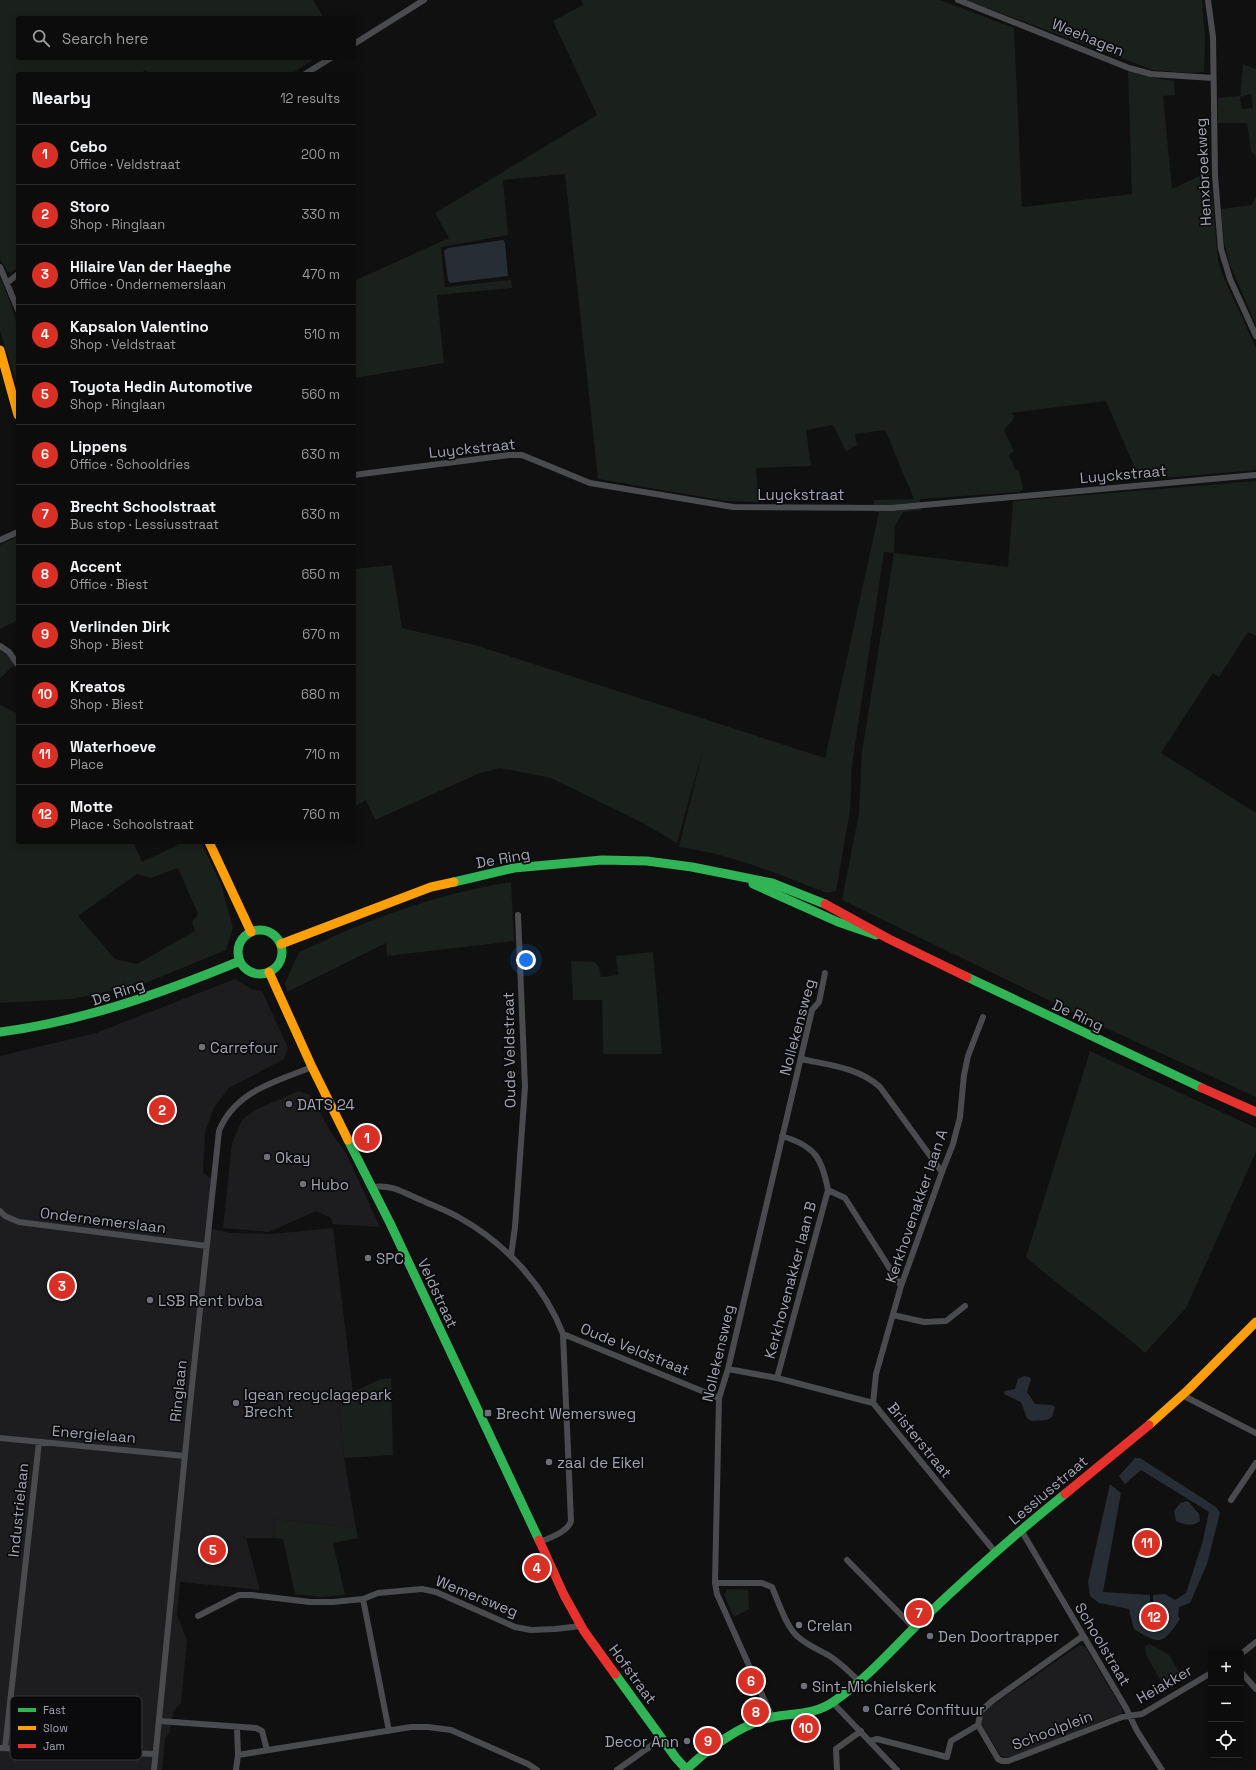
<!DOCTYPE html>
<html lang="en">
<head>
<meta charset="utf-8">
<style>
	body { margin:0; font-family:"Space Grotesk",sans-serif; background:#1a1a1a; color:#f1f3f6 }
	.controls { position:absolute; right:12px; bottom:12px; display:grid; overflow:hidden; border-radius:4px; box-shadow:0 2px 10px #0003 }
	.controls button { width:36px; height:36px; display:grid; place-items:center; padding:0; border:0; border-bottom:1px solid #2c2c2d; background:#0c0c0c; color:#f1f3f6; font:20px sans-serif }
	.you { position:absolute; left:526px; top:960px; width:14px; height:14px; margin:-10px; border:3px solid #fff; border-radius:50%; background:#1a73e8; box-shadow:0 0 0 6px #1a73e833 }
	.badge { display:grid; place-items:center; width:26px; height:26px; border-radius:50%; background:#d93025; color:#fff; font-size:13px; font-weight:700 }
	.pin { position:absolute; translate:-50% -50%; border:2px solid #fff; box-shadow:0 1px 4px #0006 }
	.list { margin:0; padding:0; list-style:none }
	h2 { display:flex; justify-content:space-between; align-items:center; height:52px; margin:0; padding:0 16px; font-size:17px }
	h2 small { font-size:13px; font-weight:400; color:#9a9b9d }
	.list li { display:grid; grid-template-columns:26px 1fr auto; gap:12px; align-items:center; box-sizing:border-box; height:60px; padding:0 16px; border-top:1px solid #2c2c2d }
	.list b { display:block; font-size:15px; white-space:nowrap }
	.list p { margin:0; font-size:13px; white-space:nowrap; color:#9a9b9d }
	.list em { font-size:13px; font-style:normal; color:#9a9b9d }
	.icon { flex:none; width:22px; height:22px; fill:none; stroke:currentColor; stroke-width:2; stroke-linecap:round; stroke-linejoin:round }
	.map { position:relative; flex:none; width:1256px; height:1770px; overflow:hidden }
	.search { position:absolute; background:#0c0c0c; box-shadow:0 2px 10px #0003; left:16px; top:16px; width:340px; height:44px; display:flex; align-items:center; gap:10px; box-sizing:border-box; padding:0 14px; border-radius:4px; color:#9a9b9d; font-size:15px }
	.panel { position:absolute; background:#0c0c0c; box-shadow:0 2px 10px #0003; left:16px; top:72px; width:340px; height:772px; border-radius:4px }
	.map>svg:first-child { display:block }
	.built { fill:#1d1d1f }
	.green { fill:#1a201b; fill-rule:evenodd }
	.water { fill:#272d34 }
	.lines { fill:none; stroke-linecap:round; stroke-linejoin:round }
	.street { stroke:#4a4b4f; stroke-width:6 }
	.fast { stroke:#30b455; stroke-width:9 }
	.slow { stroke:#ff9f0a; stroke-width:9 }
	.jam { stroke:#e5322d; stroke-width:9 }
	.poi-dot { fill:#6e7079; stroke:#0b0a0c; stroke-width:1.5 }
	.labels { text-anchor:middle; dominant-baseline:central; stroke-width:3.5; stroke-linejoin:round; paint-order:stroke }
	.street-label { font-size:15px; fill:#a1a4b1; stroke:#0b0a0c }
	.poi-label { font-size:15px; fill:#a1a4b1; stroke:#0b0a0c; text-anchor:start }
	.key { fill:#0b0a0c; stroke:#38383e; stroke-width:1 }
	.key-label { font-size:11px; fill:#a1a4b1 }
</style>
</head>
<body>
<div class="map">
<svg width="1256" height="1770" viewBox="0 0 1256 1770">
	<rect width="100%" height="100%" fill="#101010"/>
	<path class="built" d="M235 979 252 989 262 991 288 1048 284 1059 229 1088 214 1107 205 1132 203 1173 213 1179 208 1228 230 1233 272 1234 333 1228 353 1392 338 1391 344 1458 356 1528 275 1519 274 1538H246L260 1590 180 1582 177 1615 187 1640 181 1703 173 1712 170 1732 165 1738 162 1770H0V1056L96 1033Z
		M299 1091 310 1095 332 1134 346 1153 380 1227 333 1224 331 1218 316 1211 269 1232 223 1228 232 1143 239 1127 243 1119 255 1110Z
		M1081 1645 1086 1648 1122 1709V1713L1079 1730 1077 1733 1008 1758 1001 1756 983 1727 981 1722 984 1713 987 1709 1078 1646Z"/>
	<path class="green" d="M0 0H313L324 18H18V58H316L291 74H149L146 70 139 74H18V267L10 273 7 271 0 259Z
		M581 0H940L1014 28 1022 207 1132 194 1128 71 1155 78 1174 81 1175 95 1163 96 1172 189 1210 171 1218 261 1224 278 1256 348V470L1140 480 1106 401 1011 413 1014 416 1013 420 1004 430 1014 451 1009 455 1015 469 1019 471 1023 489 1019 492 920 499 921 510 903 512 895 526 894 553 1008 567 1013 501 1256 481V636L1248 632 1219 677 1213 673 1161 753 1256 813V1097L1106 1028 842 900 859 813 862 752 894 553 884 552 852 765 850 810 836 891 827 893C779 874 730 854 679 847L704 746 677 843 641 822 551 778 500 768 480 773 375 820 366 800 354 807V569L392 565 402 628 475 645 825 758 879 512H874V500L914 499 885 430 855 434 857 445 846 451 833 425 806 430 811 466 756 468 759 502 726 501 598 479 565 174 503 180 508 235 441 247 445 287 511 280 512 288 437 295 444 363 354 378V281L449 238 435 213 597 115 553 21 583 5Z
		M966 0H1202L1205 38 1204 72 1189 73 1153 70Z
		M1243 64 1256 69V159L1255 155 1251 152 1247 123H1218V98L1240 96ZM1251 94 1253 108 1242 109 1240 97Z
		M1256 197V325L1230 265 1224 241 1221 209 1252 205Z
		M0 278 11 304 18 328V389L0 330Z
		M18 536V620L0 629V545Z
		M0 649 8 656 14 665 0 678Z
		M0 705 18 714V842H133L142 862 184 842H201L221 884 233 928 226 950 143 984 72 999 0 1003ZM178 868 198 914 192 922 195 931 137 964 115 959 78 916 137 874 151 878Z
		M511 882 514 941 387 956 386 943 287 992 285 983 299 952C326 940 353 927 381 917 423 901 466 889 511 882Z
		M653 952 662 1054H603L602 1000H573L571 961 595 962 599 967 601 977 618 975 616 956Z
		M1090 1051 1256 1128V1152L1186 1308 1145 1353C1107 1319 1064 1291 1026 1257Z
		M391 1378 393 1455 344 1458 338 1390 353 1392 381 1379Z
		M275 1519 356 1528 358 1538 333 1543 345 1595 320 1597 295 1594 283 1539 274 1538Z
		M727 1589 748 1590 749 1609 734 1617 724 1595Z
		M1150 1644 1169 1655 1184 1680 1166 1690 1146 1655 1145 1646Z"/>
	<path class="water" d="M503 240 505 243 508 276 450 283 448 280 444 251 448 248Z
		M1024 1376 1029 1377 1031 1379 1027 1392 1035 1404 1052 1405 1055 1407 1052 1417 1047 1420 1031 1421 1027 1418 1021 1402 1004 1394 1005 1391 1015 1389 1018 1379Z
		M1135 1458H1140L1216 1507 1220 1513 1207 1564 1190 1603 1179 1607 1178 1616 1180 1619C1163 1645 1159 1645 1134 1629L1129 1609 1099 1603 1090 1596 1088 1582 1110 1484 1121 1493 1103 1592 1150 1595V1602C1135 1613 1140 1622 1154 1631 1171 1630 1166 1612 1159 1603H1153V1595L1165 1594 1175 1600 1186 1593 1202 1544 1209 1512 1141 1470 1125 1484 1119 1476Z
		M1188 1501 1199 1514 1200 1521C1192 1527 1185 1525 1176 1521L1174 1511 1180 1503Z"/>
	<g class="lines">
		<path class="street" d="M958 0 1129 68 1151 74 1213 78
			M1208 0 1213 37 1215 176 1221 249 1230 279 1256 336
			M354 44 424 0
			M305 74 331 58
			M0 267 18 310
			M7 283 18 274
			M354 475 509 455H522L590 483 733 507 891 508 1256 475
			M0 540 18 532
			M0 646 9 652 18 665
			M801 1059C828 1065 858 1067 880 1087L942 1172
			M782 1136C815 1146 822 1158 828 1190L845 1198 901 1286
			M373 1187C392 1184 404 1193 421 1200 434 1206 448 1211 460 1218 506 1244 544 1285 563 1334L571 1521C568 1532 549 1538 540 1542
			M0 1211 5 1216 19 1222 207 1246
			M511 1256 515 1227 525 1087 518 915
			M893 1315 924 1322 946 1321 965 1306
			M563 1334 719 1398
			M728 1369 777 1378 873 1403 996 1553
			M777 1378 828 1190
			M1182 1395 1256 1433
			M873 1403 876 1374 901 1286 942 1172 953 1144 960 1117 964 1075 968 1056 983 1017
			M0 1438 185 1456
			M1231 1500 1256 1463
			M1021 1530 1126 1708 1137 1731 1162 1770
			M847 1560 914 1628
			M715 1583H762L772 1587C778 1601 786 1626 797 1636 807 1645 817 1649 828 1655 840 1662 849 1672 859 1681
			M363 1599 389 1731
			M198 1616 239 1595H251L310 1602H333L363 1599 378 1593 422 1589 436 1592 515 1627 531 1630 555 1629 581 1626
			M1083 1636 992 1701 981 1711 978 1725 998 1759 1002 1761H1008L1122 1717 1142 1714 1211 1673
			M1241 1654 1256 1642
			M1241 1672 1256 1689
			M833 1703 897 1770
			M772 1717 717 1594 715 1583 719 1398 728 1369 812 1010 819 1002 825 973
			M159 1721 256 1728 262 1731 267 1750
			M870 1741 877 1739 947 1757 951 1741 978 1725
			M0 1748 155 1754
			M5 1748 39 1442
			M238 1755 411 1727H428L451 1730 528 1764 537 1770
			M154 1770 190 1404 219 1131C235 1091 275 1082 312 1067
			M236 1770 238 1755 237 1728
			M617 1770 662 1738
			M837 1770 836 1749 861 1731"/>
		<path class="fast" d="M454 882 514 868 602 860 647 861 692 867 772 883 825 904
			M753 884 838 922 876 935
			M238 952a22 22 0 1 1 44 0a22 22 0 1 1-44 0Z
			M967 977 1202 1088
			M0 1032C84 1021 162 993 240 961
			M348 1140 390 1223 539 1540
			M615 1674 676 1758 686 1769
			M686 1770C707 1749 743 1723 773 1717 794 1713 814 1715 833 1702 867 1679 893 1648 922 1620 968 1576 1015 1534 1065 1494"/>
		<path class="slow" d="M0 350 18 415
			M209 842 251 932
			M281 944 431 887 454 882
			M269 972 312 1067 348 1140
			M1149 1425 1189 1389 1256 1322"/>
		<path class="jam" d="M825 904 889 939 967 977
			M1202 1088 1256 1112
			M1065 1494 1149 1425
			M539 1540 564 1595 584 1631 615 1674"/>
	</g>
	<g class="poi-dot">
		<circle cx="202" cy="1047" r="4"/>
		<circle cx="289" cy="1104" r="4"/>
		<circle cx="267" cy="1157" r="4"/>
		<circle cx="303" cy="1184" r="4"/>
		<circle cx="368" cy="1258" r="4"/>
		<circle cx="150" cy="1300" r="4"/>
		<circle cx="236" cy="1403" r="4"/>
		<rect x="484" y="1409" width="8" height="8" rx="2"/>
		<circle cx="549" cy="1462" r="4"/>
		<circle cx="799" cy="1625" r="4"/>
		<circle cx="930" cy="1636" r="4"/>
		<circle cx="804" cy="1686" r="4"/>
		<circle cx="866" cy="1709" r="4"/>
		<circle cx="687" cy="1741" r="4"/>
	</g>
	<g class="labels">
		<g class="street-label">
			<text transform="translate(1088 37) rotate(22)">Weehagen</text>
			<text transform="translate(1203 172) rotate(-93)">Henxbroekweg</text>
			<text transform="translate(472 448) rotate(-6)">Luyckstraat</text>
			<text transform="translate(1123 474) rotate(-5)">Luyckstraat</text>
			<text x="801" y="494">Luyckstraat</text>
			<text transform="translate(503 858) rotate(-10)">De Ring</text>
			<text transform="translate(118 992) rotate(-18)">De Ring</text>
			<text transform="translate(1078 1015) rotate(25)">De Ring</text>
			<text transform="translate(797 1027) rotate(-75)">Nollekensweg</text>
			<text transform="translate(509 1050) rotate(-91)">Oude Veldstraat</text>
			<text transform="translate(916 1206) rotate(-71)">Kerkhovenakker laan A</text>
			<text transform="translate(103 1220) rotate(7)">Ondernemerslaan</text>
			<text transform="translate(790 1280) rotate(-75)">Kerkhovenakker laan B</text>
			<text transform="translate(438 1293) rotate(65)">Veldstraat</text>
			<text transform="translate(635 1349) rotate(22)">Oude Veldstraat</text>
			<text transform="translate(718 1353) rotate(-77)">Nollekensweg</text>
			<text transform="translate(178 1391) rotate(-84)">Ringlaan</text>
			<text transform="translate(94 1434) rotate(5)">Energielaan</text>
			<text transform="translate(920 1440) rotate(51)">Bristerstraat</text>
			<text transform="translate(1048 1490) rotate(-40)">Lessiusstraat</text>
			<text transform="translate(18 1510) rotate(-84)">Industrielaan</text>
			<text transform="translate(477 1596) rotate(22)">Wemersweg</text>
			<text transform="translate(1103 1644) rotate(59)">Schoolstraat</text>
			<text transform="translate(633 1674) rotate(54)">Hofstraat</text>
			<text transform="translate(1164 1684) rotate(-30)">Heiakker</text>
			<text transform="translate(1052 1730) rotate(-21)">Schoolplein</text>
		</g>
		<g class="poi-label">
			<text x="210" y="1047">Carrefour</text>
			<text x="297" y="1104">DATS 24</text>
			<text x="275" y="1157">Okay</text>
			<text x="311" y="1184">Hubo</text>
			<text x="376" y="1258">SPC</text>
			<text x="158" y="1300">LSB Rent bvba</text>
			<text x="244" y="1394">Igean recyclagepark<tspan x="244" dy="17">Brecht</tspan></text>
			<text x="496" y="1413">Brecht Wemersweg</text>
			<text x="557" y="1462">zaal de Eikel</text>
			<text x="807" y="1625">Crelan</text>
			<text x="938" y="1636">Den Doortrapper</text>
			<text x="812" y="1686">Sint-Michielskerk</text>
			<text x="874" y="1709">Carré Confituur</text>
			<text x="679" y="1741" text-anchor="end">Decor Ann</text>
		</g>
	</g>
	<rect x="10" y="1696" width="132" height="64" rx="6" class="key"/>
	<rect x="18" y="1708" width="18" height="4" fill="#30b455"/>
	<rect x="18" y="1726" width="18" height="4" fill="#ff9f0a"/>
	<rect x="18" y="1744" width="18" height="4" fill="#e5322d"/>
	<g class="key-label">
		<text x="43" y="1714">Fast</text>
		<text x="43" y="1732">Slow</text>
		<text x="43" y="1750">Jam</text>
	</g>
</svg>
<div class="controls">
<button>+</button>
<button>−</button>
<button><svg class="icon" aria-label="locate" viewBox="0 0 24 24"><circle cx="12" cy="12" r="6"/><path d="M12 2v4M12 18v4M2 12h4M18 12h4"/></svg></button>
</div>
<div class="you"></div>
<div class="pin badge" style="left:367px;top:1138px">1</div>
<div class="pin badge" style="left:162px;top:1110px">2</div>
<div class="pin badge" style="left:62px;top:1286px">3</div>
<div class="pin badge" style="left:537px;top:1568px">4</div>
<div class="pin badge" style="left:213px;top:1550px">5</div>
<div class="pin badge" style="left:751px;top:1681px">6</div>
<div class="pin badge" style="left:919px;top:1613px">7</div>
<div class="pin badge" style="left:756px;top:1712px">8</div>
<div class="pin badge" style="left:708px;top:1741px">9</div>
<div class="pin badge" style="left:806px;top:1728px">10</div>
<div class="pin badge" style="left:1147px;top:1543px">11</div>
<div class="pin badge" style="left:1154px;top:1617px">12</div>
<div class="search"><svg class="icon" aria-label="search" viewBox="0 0 24 24"><circle cx="10" cy="10" r="6"/><path d="M15 15l6 6"/></svg>Search here</div>
<section class="panel">
<h2>Nearby<small>12 results</small></h2>
<ul class="list">
<li><span class="badge">1</span><div><b>Cebo</b><p>Office · Veldstraat</p></div><em>200 m</em></li>
<li><span class="badge">2</span><div><b>Storo</b><p>Shop · Ringlaan</p></div><em>330 m</em></li>
<li><span class="badge">3</span><div><b>Hilaire Van der Haeghe</b><p>Office · Ondernemerslaan</p></div><em>470 m</em></li>
<li><span class="badge">4</span><div><b>Kapsalon Valentino</b><p>Shop · Veldstraat</p></div><em>510 m</em></li>
<li><span class="badge">5</span><div><b>Toyota Hedin Automotive</b><p>Shop · Ringlaan</p></div><em>560 m</em></li>
<li><span class="badge">6</span><div><b>Lippens</b><p>Office · Schooldries</p></div><em>630 m</em></li>
<li><span class="badge">7</span><div><b>Brecht Schoolstraat</b><p>Bus stop · Lessiusstraat</p></div><em>630 m</em></li>
<li><span class="badge">8</span><div><b>Accent</b><p>Office · Biest</p></div><em>650 m</em></li>
<li><span class="badge">9</span><div><b>Verlinden Dirk</b><p>Shop · Biest</p></div><em>670 m</em></li>
<li><span class="badge">10</span><div><b>Kreatos</b><p>Shop · Biest</p></div><em>680 m</em></li>
<li><span class="badge">11</span><div><b>Waterhoeve</b><p>Place</p></div><em>710 m</em></li>
<li><span class="badge">12</span><div><b>Motte</b><p>Place · Schoolstraat</p></div><em>760 m</em></li>
</ul>
</section>
</div>
</body>
</html>
